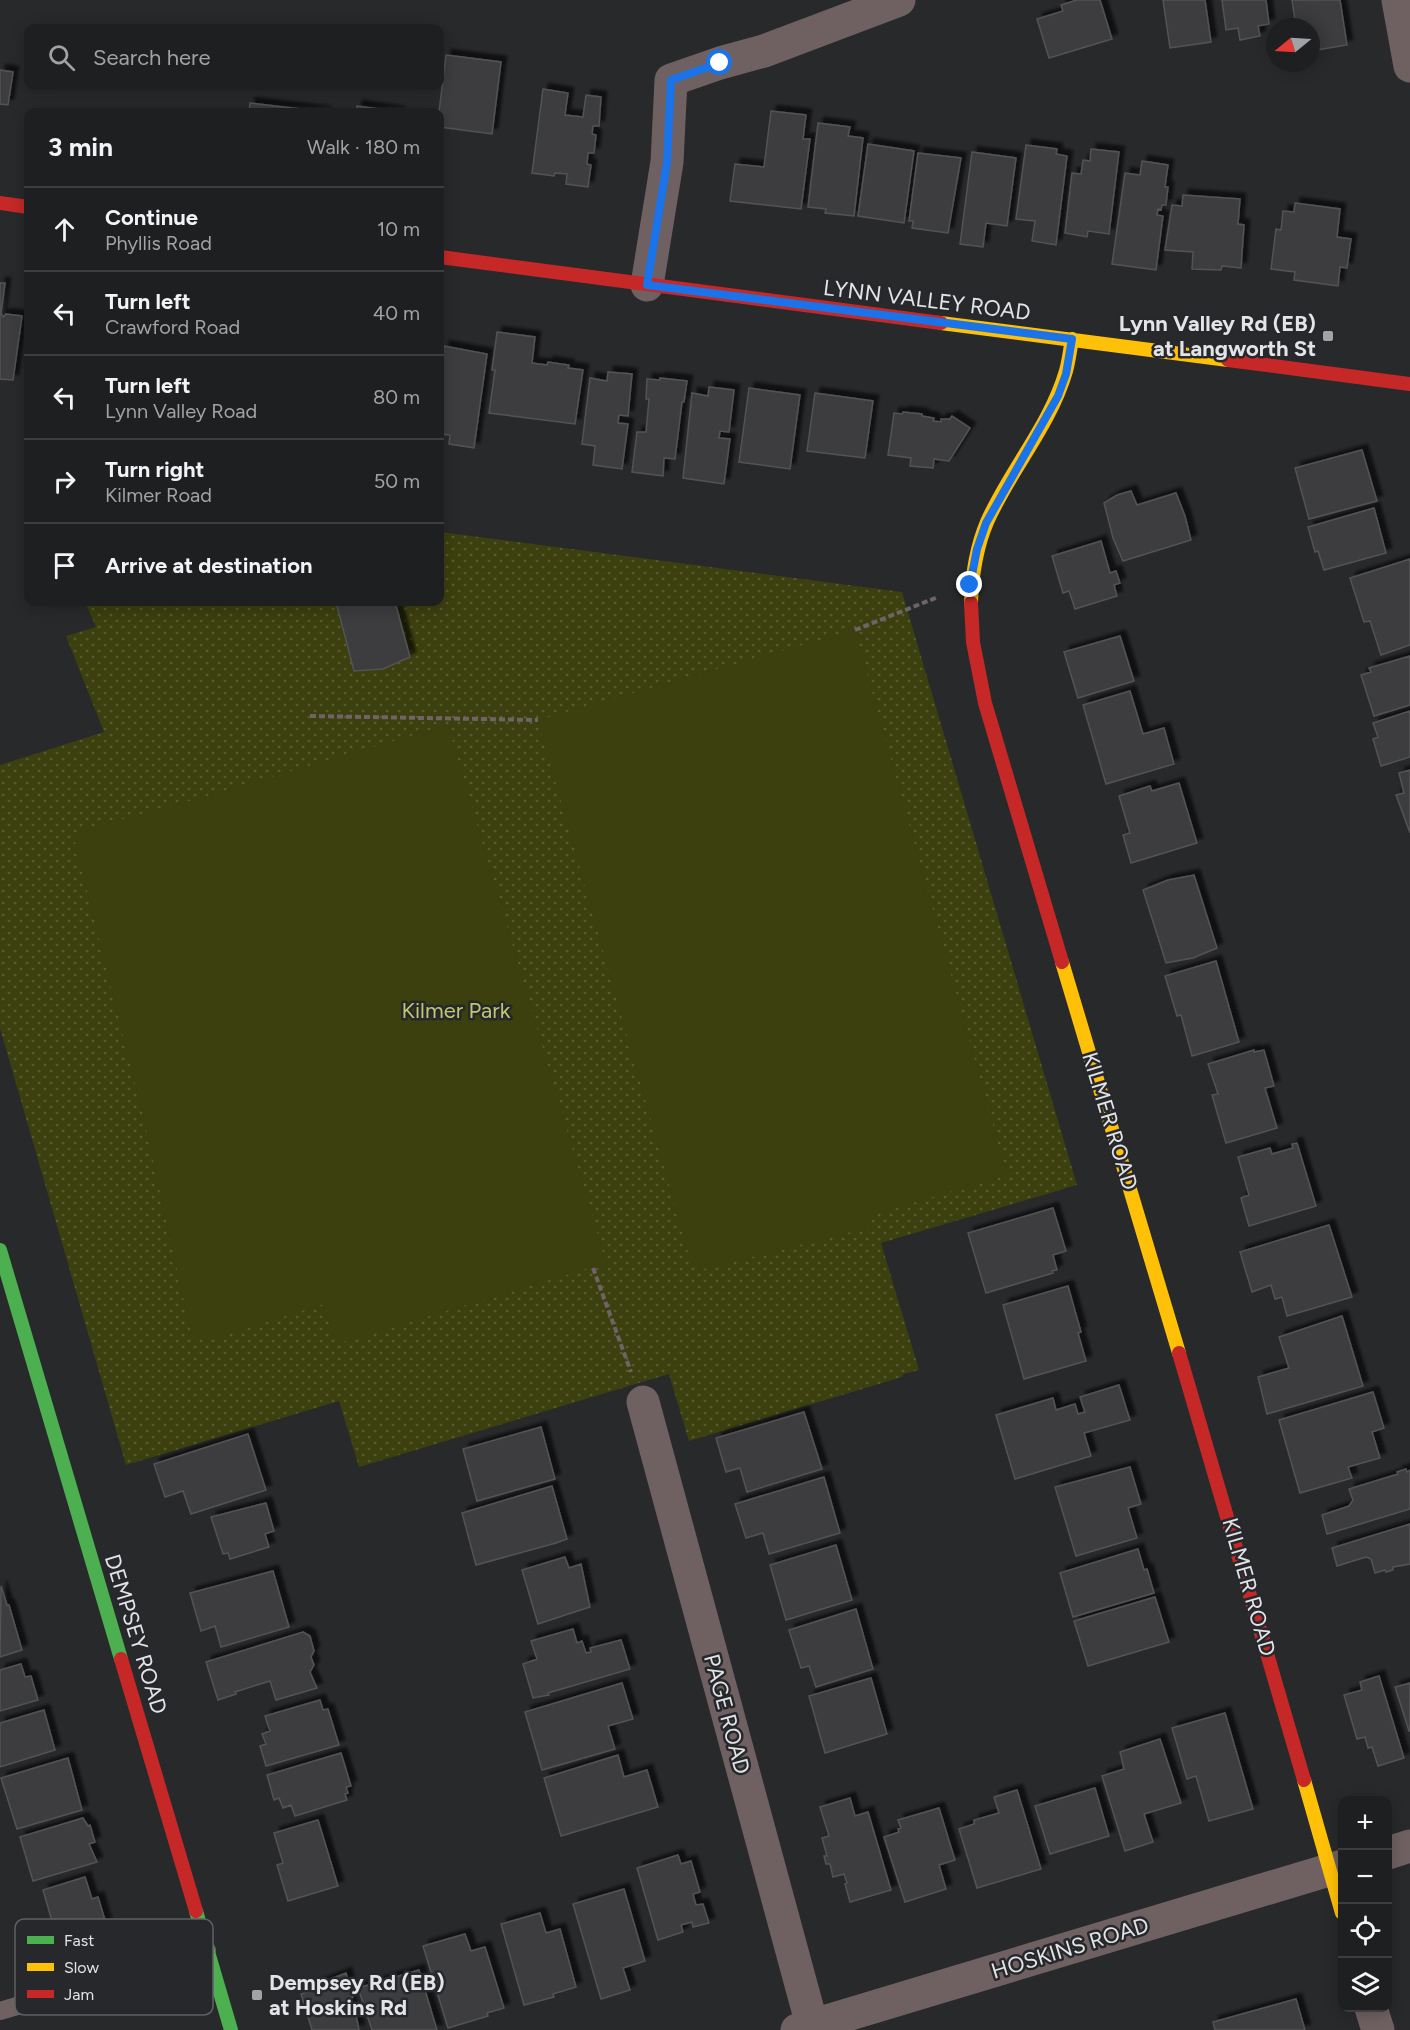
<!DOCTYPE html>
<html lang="en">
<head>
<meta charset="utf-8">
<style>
	body { margin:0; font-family:Figtree,sans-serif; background:#262729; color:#f1f3f6 }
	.controls { position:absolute; right:18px; bottom:18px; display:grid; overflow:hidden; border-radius:12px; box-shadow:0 3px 15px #0003 }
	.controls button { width:54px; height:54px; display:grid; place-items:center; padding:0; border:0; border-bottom:2px solid #3c3d3e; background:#1e1f20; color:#f1f3f6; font:30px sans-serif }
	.compass { position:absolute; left:1266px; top:18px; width:54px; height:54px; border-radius:50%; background:#1e1f20; box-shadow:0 3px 15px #0003; rotate:252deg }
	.stop { position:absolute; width:18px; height:18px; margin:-14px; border:4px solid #1a73e8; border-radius:50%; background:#fff }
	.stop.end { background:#1a73e8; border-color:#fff; box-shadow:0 2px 6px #0008 }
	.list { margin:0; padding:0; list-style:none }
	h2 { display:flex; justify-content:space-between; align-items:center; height:78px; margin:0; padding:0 24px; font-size:26px }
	h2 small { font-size:20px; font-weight:400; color:#a1a2a5 }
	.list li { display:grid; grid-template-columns:39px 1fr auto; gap:18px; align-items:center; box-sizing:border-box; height:84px; padding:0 24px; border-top:2px solid #3c3d3e }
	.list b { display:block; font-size:22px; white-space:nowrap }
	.list p { margin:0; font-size:20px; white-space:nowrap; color:#a1a2a5 }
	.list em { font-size:20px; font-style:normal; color:#a1a2a5 }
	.icon { flex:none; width:33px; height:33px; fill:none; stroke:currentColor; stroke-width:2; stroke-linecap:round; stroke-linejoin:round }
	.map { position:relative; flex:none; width:1410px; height:2030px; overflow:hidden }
	.search { position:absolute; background:#1e1f20; box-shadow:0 3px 15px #0003; left:24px; top:24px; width:420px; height:66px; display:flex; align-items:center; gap:15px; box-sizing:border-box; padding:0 21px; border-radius:12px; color:#a1a2a5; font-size:22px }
	.panel { position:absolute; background:#1e1f20; box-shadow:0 3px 15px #0003; left:24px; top:108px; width:420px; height:498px; border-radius:12px }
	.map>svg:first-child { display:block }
	.grass { fill:url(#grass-dots) }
	.pitch { fill:#3c3f0e }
	.building { fill:#3d3e3f; stroke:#535355; stroke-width:1.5; filter:url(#shadow) }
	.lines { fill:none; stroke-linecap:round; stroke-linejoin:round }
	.path { stroke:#6e6466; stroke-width:4; stroke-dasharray:6 3; stroke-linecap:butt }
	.lane { stroke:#6f6161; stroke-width:18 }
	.street { stroke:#6f6161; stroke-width:33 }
	.fast { stroke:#4caf50; stroke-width:14 }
	.slow { stroke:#ffc107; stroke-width:14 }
	.jam { stroke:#c62828; stroke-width:14 }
	.route { stroke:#1a73e8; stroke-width:8 }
	.poi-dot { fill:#a2a3a5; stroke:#27282c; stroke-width:2 }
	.labels { text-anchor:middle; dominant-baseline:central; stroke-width:5; stroke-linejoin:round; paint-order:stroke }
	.street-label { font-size:22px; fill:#e3e4e7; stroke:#27282c }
	.poi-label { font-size:22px; font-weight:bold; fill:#e3e4e7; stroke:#27282c; text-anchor:end }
	.park-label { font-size:22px; fill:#bfc771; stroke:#27282c }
	.key { fill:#27282c; stroke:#5f6064; stroke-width:1.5 }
	.key-label { font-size:16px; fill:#e3e4e7 }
</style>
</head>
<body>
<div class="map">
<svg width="1410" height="2030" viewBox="0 0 1410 2030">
	<defs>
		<pattern id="grass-dots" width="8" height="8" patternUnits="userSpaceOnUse" patternTransform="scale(1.5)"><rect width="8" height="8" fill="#3c3f0e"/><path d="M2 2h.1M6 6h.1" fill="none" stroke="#585b31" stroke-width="1.8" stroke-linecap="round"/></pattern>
		<filter id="shadow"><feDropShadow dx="5.5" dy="-5.5" stdDeviation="1.5" flood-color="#0009"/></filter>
	</defs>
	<rect width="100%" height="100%" fill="#28292b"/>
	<path class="grass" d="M440 532 902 592 1077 1185 881 1243 919 1370 903 1374 902 1377 689 1441 669 1374 359 1467 339 1401 126 1465 0 1028V765L104 732 66 636 96 627 85 602H440Z"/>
	<path class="pitch" d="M855 630 1007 1175 872 1215 871 1227 705 1269 690 1259 538 720Z
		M448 725 606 1263 336 1344 324 1304 206 1341 191 1334 147 1133 75 842 83 830 179 804Z"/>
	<path class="building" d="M1077 0H1100L1112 39 1049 58 1037 19 1063 11 1061 5Z
		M1163 0H1205L1211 42 1170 48Z
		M1222 0H1266L1269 24 1258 26 1260 36 1240 40 1238 28 1226 30Z
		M1292 0H1340L1347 45 1311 51V27H1296Z
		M446 55 501 62 492 134 440 127 439 112Z
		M0 70 13 72 8 105 0 104Z
		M543 89 568 93 565 115 583 117 586 95 601 97 599 126H593L592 134 596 135 594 153H588L587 164 591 165 588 187 566 184 567 174 555 173 554 176 532 173Z
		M250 103 326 112H249Z
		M357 106 400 112H356Z
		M771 111 806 115 803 139H810L801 209 730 201 735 164 764 167Z
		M818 123 850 127 848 136 863 138 854 216 825 213 826 209 808 207Z
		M868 144 914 151 904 223 858 216Z
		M1026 145 1057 149 1056 154 1067 156 1056 245 1032 241 1035 221 1016 219Z
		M1091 149 1119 152 1109 234 1088 231 1087 237 1065 233 1072 173 1081 174 1083 160 1090 161Z
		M972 152 1016 158 1007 226 986 223 983 247 960 244Z
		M918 153 961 158 948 233 912 228 913 221H909Z
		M1142 161 1168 165 1165 187H1168L1166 205H1162L1161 210 1158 209 1157 215 1163 216 1156 270 1112 264 1125 173 1140 175Z
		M1183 195 1240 199 1238 224 1244 225 1241 268 1222 266 1221 270 1192 269 1193 252 1165 250 1172 205 1182 206Z
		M1295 203 1340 209 1337 237 1351 239 1347 268 1340 267 1338 286 1294 280 1295 272 1271 269 1276 229 1281 230 1283 211 1294 212Z
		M0 283H5L1 313 3 317 6 314 22 316 13 380 0 379Z
		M497 332 535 337 532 363 547 365 548 362 569 365 568 368 583 370 575 424 489 413 495 370H492Z
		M444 346 487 354 474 448 449 444 450 435 440 434V379Z
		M608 372 632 374 628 416 619 415 618 423 628 424 622 469 593 465 595 446 582 444 590 378 607 381Z
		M660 378 687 381 684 402H682L675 459 664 458 663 476 632 472 637 432H646L649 399H646L647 379 660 380Z
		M709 387 734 390 729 432 720 431 719 438 730 439 724 484 683 478 692 393 708 396Z
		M749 388 800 395 790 469 739 462Z
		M815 393 873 401 865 458 807 451Z
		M903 412 922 414V416L934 418 933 421 941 422V419H950L952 416 970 428 949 461 934 459 933 468 910 466 911 458 888 455 894 413 902 414Z
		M1362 450 1377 501 1309 519 1295 468Z
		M1131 491 1137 505 1176 493 1185 516 1191 540 1123 561 1113 538 1104 503 1117 495Z
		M1374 508 1386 553 1324 570 1318 551 1315 552 1308 527Z
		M1101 541 1110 573 1116 571 1120 583 1114 585 1117 596 1075 609 1069 591 1063 593 1052 556Z
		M1410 559V645L1381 655 1370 621 1364 622 1350 578Z
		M336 602H395L410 657 383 669 354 671Z
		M1120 636 1134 681 1078 698 1064 652Z
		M1410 656V705L1374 716 1361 675 1371 672 1369 668Z
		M1130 691 1143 734 1164 728 1174 764 1106 784 1083 705Z
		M1410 711V757L1381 766 1373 739 1378 737 1373 723Z
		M1410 770V833L1396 795 1404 793 1399 773Z
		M1179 783 1197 843 1131 863 1123 835 1130 833 1119 796 1150 786 1152 791Z
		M1194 875 1217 948 1193 958 1166 963 1143 890 1168 880Z
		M1216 961 1239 1042 1192 1056 1181 1015 1177 1016 1165 976Z
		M1254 1050V1052L1264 1050 1274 1086 1265 1088 1277 1128 1226 1143 1212 1095 1218 1094 1208 1064Z
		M1297 1143 1316 1206 1249 1226 1241 1198 1249 1195 1238 1157 1270 1148 1272 1154 1293 1148 1292 1144Z
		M1053 1208 1066 1251 1053 1255 1057 1270 1052 1271 1053 1273 986 1293 968 1233Z
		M1329 1225 1352 1297 1287 1316 1282 1297 1275 1299 1271 1285 1252 1292 1240 1252Z
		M1068 1286 1081 1332 1078 1333 1086 1361 1024 1379 1003 1305Z
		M1342 1316 1363 1386 1267 1414 1258 1377 1289 1368 1279 1337Z
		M1119 1385 1130 1420 1084 1433 1091 1456 1015 1479 996 1415 1053 1398 1056 1410 1075 1404 1078 1414 1085 1412 1080 1397Z
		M1373 1392 1384 1428 1372 1432 1380 1458 1348 1467 1352 1478 1300 1493 1279 1420Z
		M804 1412 822 1469 747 1492 740 1468 726 1472 716 1438Z
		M541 1427 555 1479 477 1501 463 1449Z
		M248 1434 266 1490 191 1514 183 1491 165 1497 154 1464Z
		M1130 1467 1141 1504 1128 1508 1137 1538 1076 1556 1055 1487Z
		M1406 1469 1407 1472 1410 1470V1509L1327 1534 1322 1515 1349 1506 1353 1500 1349 1489 1398 1474 1397 1472Z
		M824 1477 840 1533 769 1554 763 1533 746 1538 735 1504Z
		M552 1486 567 1539 556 1543 476 1565 462 1513Z
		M266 1503 274 1531 265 1534 269 1547 230 1559 228 1553 223 1554 211 1517Z
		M1410 1524V1564L1393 1567V1570L1386 1572 1385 1570 1375 1573 1371 1559 1366 1557 1337 1566 1332 1548Z
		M836 1545 852 1600 786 1620 770 1565Z
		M1138 1549 1144 1570 1147 1569 1154 1593 1073 1617 1060 1573Z
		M565 1557 569 1568 581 1564 590 1607 538 1624 522 1570Z
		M273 1571 289 1627 221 1647 215 1626 201 1631 190 1593Z
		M1 1586 7 1605H9L22 1650 0 1657Z
		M1155 1597 1169 1642 1088 1666 1074 1621Z
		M856 1609 873 1669 816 1687 809 1666 801 1668 789 1630Z
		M573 1629 577 1643 582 1641 586 1653 591 1652 590 1648 621 1640 630 1669 548 1693 549 1695 533 1698 523 1664 537 1659 531 1641Z
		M303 1632 310 1636 314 1651 311 1657 314 1665 310 1672 317 1688 276 1700 270 1681 235 1692 236 1694 218 1700 206 1662Z
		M21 1664 25 1677 31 1676 38 1700 0 1711V1670Z
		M1379 1676 1404 1758 1378 1766 1372 1747 1368 1748 1365 1737 1357 1739 1344 1695 1362 1690 1360 1682Z
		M871 1678 887 1734 825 1753 809 1696Z
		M622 1683 633 1719 608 1726 615 1749 542 1770 525 1712Z
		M1410 1683V1731H1409L1395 1687Z
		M320 1700 323 1710 328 1709 339 1745 266 1766 260 1746 266 1744 262 1734 270 1731 265 1716Z
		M44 1710 55 1750 0 1767V1723Z
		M1225 1713 1253 1809 1209 1821 1196 1776 1187 1779 1172 1728Z
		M1160 1739 1181 1803 1144 1814 1153 1842 1125 1851 1102 1776 1124 1769 1120 1752Z
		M341 1753 351 1786 346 1787 348 1793 345 1794 347 1800 295 1816 291 1805 283 1808 279 1798 274 1800 267 1775Z
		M618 1755 624 1777 647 1770 658 1807 561 1836 544 1778Z
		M68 1758 82 1810 17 1829 1 1778Z
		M1095 1788 1109 1836 1050 1854 1035 1806Z
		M1017 1790 1041 1869 977 1888 959 1829 974 1824V1820L999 1813 994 1797Z
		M850 1798 855 1816 868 1812 891 1890 850 1902 845 1884 847 1883 844 1874 833 1877 830 1864H826L824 1856H827L822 1838 829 1836 820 1807Z
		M939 1808 955 1860 939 1865 946 1889 905 1902 884 1837 899 1832 898 1829 901 1828 898 1820Z
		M83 1818 88 1826 90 1825 95 1842 89 1844 97 1862 33 1881 20 1837Z
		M318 1820 338 1886 288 1901 277 1865 283 1863 274 1833Z
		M678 1855 681 1864 691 1861 700 1892 693 1894 696 1905 703 1904 709 1923 693 1927 692 1922 681 1925 683 1932 658 1940 637 1868Z
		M85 1877 92 1899 98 1897 114 1950 48 1971 39 1940 56 1935 43 1890Z
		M624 1889 645 1961 623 1968 630 1990 601 1999 573 1904Z
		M540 1913 546 1933 560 1929 576 1987 553 1994 554 1997 524 2005 501 1924Z
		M465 1934 471 1951 485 1947 504 2008 487 2013 488 2016 448 2028 423 1946Z
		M419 1970 437 2030H372L358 1988Z
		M346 1973 353 1997 349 1999 352 2010 355 2009 359 2030H312L301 1994 311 1991 310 1987Z
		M1296 1999 1305 2030H1215L1213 2022Z"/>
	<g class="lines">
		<path class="path" d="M855 630 938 597
			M310 716 538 720
			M593 1268 631 1372"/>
		<path class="lane" d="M0 2011 207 1950"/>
		<path class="street" d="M1398 0 1410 66
			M647 285 667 162 671 80 720 63 764 51 899 0
			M643 1402 812 2025
			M1388 1853 1410 1846
			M1371 2008 1378 2030
			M797 2030 1342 1866"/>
		<path class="fast" d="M0 1250 121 1659
			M196 1911 231 2030"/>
		<path class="slow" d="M941 323 1228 360
			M971 603C972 575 976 548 987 522 1010 470 1050 426 1066 371 1069 360 1070 350 1072 339
			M1062 962 1179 1353
			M1304 1780 1342 1913"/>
		<path class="jam" d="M0 203 28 207
			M440 257 941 323
			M1228 360 1410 384
			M971 603 973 642 985 703 1062 962
			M1179 1353 1304 1780
			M121 1659 196 1911"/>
	</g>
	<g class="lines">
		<path class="route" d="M720 63 671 80 667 162 647 285 1072 339 1066 374 1058 396 986 523 977 549 970 585"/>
	</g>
	<g class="poi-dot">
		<rect x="1322" y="330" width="12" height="12" rx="3"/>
		<rect x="251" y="1989" width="12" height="12" rx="3"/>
	</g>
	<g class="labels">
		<g class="street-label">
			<text transform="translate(927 300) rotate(7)">LYNN VALLEY ROAD</text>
			<text transform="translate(1110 1121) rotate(73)">KILMER ROAD</text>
			<text transform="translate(1249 1587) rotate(74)">KILMER ROAD</text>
			<text transform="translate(136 1634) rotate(73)">DEMPSEY ROAD</text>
			<text transform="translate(727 1714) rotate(75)">PAGE ROAD</text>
			<text transform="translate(1070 1948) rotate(-17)">HOSKINS ROAD</text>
		</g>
		<g class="poi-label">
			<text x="1316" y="323">Lynn Valley Rd (EB)<tspan x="1316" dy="25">at Langworth St</tspan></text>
			<text x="269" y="1982" text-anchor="start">Dempsey Rd (EB)<tspan x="269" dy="25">at Hoskins Rd</tspan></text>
		</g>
		<g class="park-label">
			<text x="456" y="1010">Kilmer Park</text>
		</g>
	</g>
	<rect x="15" y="1919" width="198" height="96" rx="9" class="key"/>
	<rect x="27" y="1936" width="27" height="8" fill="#4caf50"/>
	<rect x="27" y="1963" width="27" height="8" fill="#ffc107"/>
	<rect x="27" y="1990" width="27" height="8" fill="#c62828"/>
	<g class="key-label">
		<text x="64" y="1946">Fast</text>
		<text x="64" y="1973">Slow</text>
		<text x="64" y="2000">Jam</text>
	</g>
</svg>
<div class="controls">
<button>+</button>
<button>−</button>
<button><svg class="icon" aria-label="locate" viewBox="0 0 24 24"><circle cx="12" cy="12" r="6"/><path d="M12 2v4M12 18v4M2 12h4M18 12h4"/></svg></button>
<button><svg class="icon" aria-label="layers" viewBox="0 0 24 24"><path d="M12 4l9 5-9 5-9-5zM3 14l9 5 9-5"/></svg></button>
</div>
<svg class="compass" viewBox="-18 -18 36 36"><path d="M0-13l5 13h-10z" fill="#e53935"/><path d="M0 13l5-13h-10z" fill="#a1a2a5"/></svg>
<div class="stop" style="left:720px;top:63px"></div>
<div class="stop end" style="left:970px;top:585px"></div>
<div class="search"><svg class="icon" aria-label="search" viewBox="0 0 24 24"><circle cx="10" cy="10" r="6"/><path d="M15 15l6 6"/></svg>Search here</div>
<section class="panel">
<h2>3 min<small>Walk · 180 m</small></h2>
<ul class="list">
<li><svg class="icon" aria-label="ahead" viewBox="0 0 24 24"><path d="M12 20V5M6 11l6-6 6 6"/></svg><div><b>Continue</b><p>Phyllis Road</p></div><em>10 m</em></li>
<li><svg class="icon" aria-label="left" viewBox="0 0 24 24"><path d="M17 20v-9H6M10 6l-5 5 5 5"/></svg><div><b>Turn left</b><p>Crawford Road</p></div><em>40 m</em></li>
<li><svg class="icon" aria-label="left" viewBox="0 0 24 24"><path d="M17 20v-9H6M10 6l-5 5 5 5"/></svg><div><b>Turn left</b><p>Lynn Valley Road</p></div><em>80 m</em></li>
<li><svg class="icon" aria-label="right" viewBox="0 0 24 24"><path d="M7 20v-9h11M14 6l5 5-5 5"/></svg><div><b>Turn right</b><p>Kilmer Road</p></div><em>50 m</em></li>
<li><svg class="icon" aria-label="arrive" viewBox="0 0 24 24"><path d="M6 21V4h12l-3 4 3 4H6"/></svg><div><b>Arrive at destination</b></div></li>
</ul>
</section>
</div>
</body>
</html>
